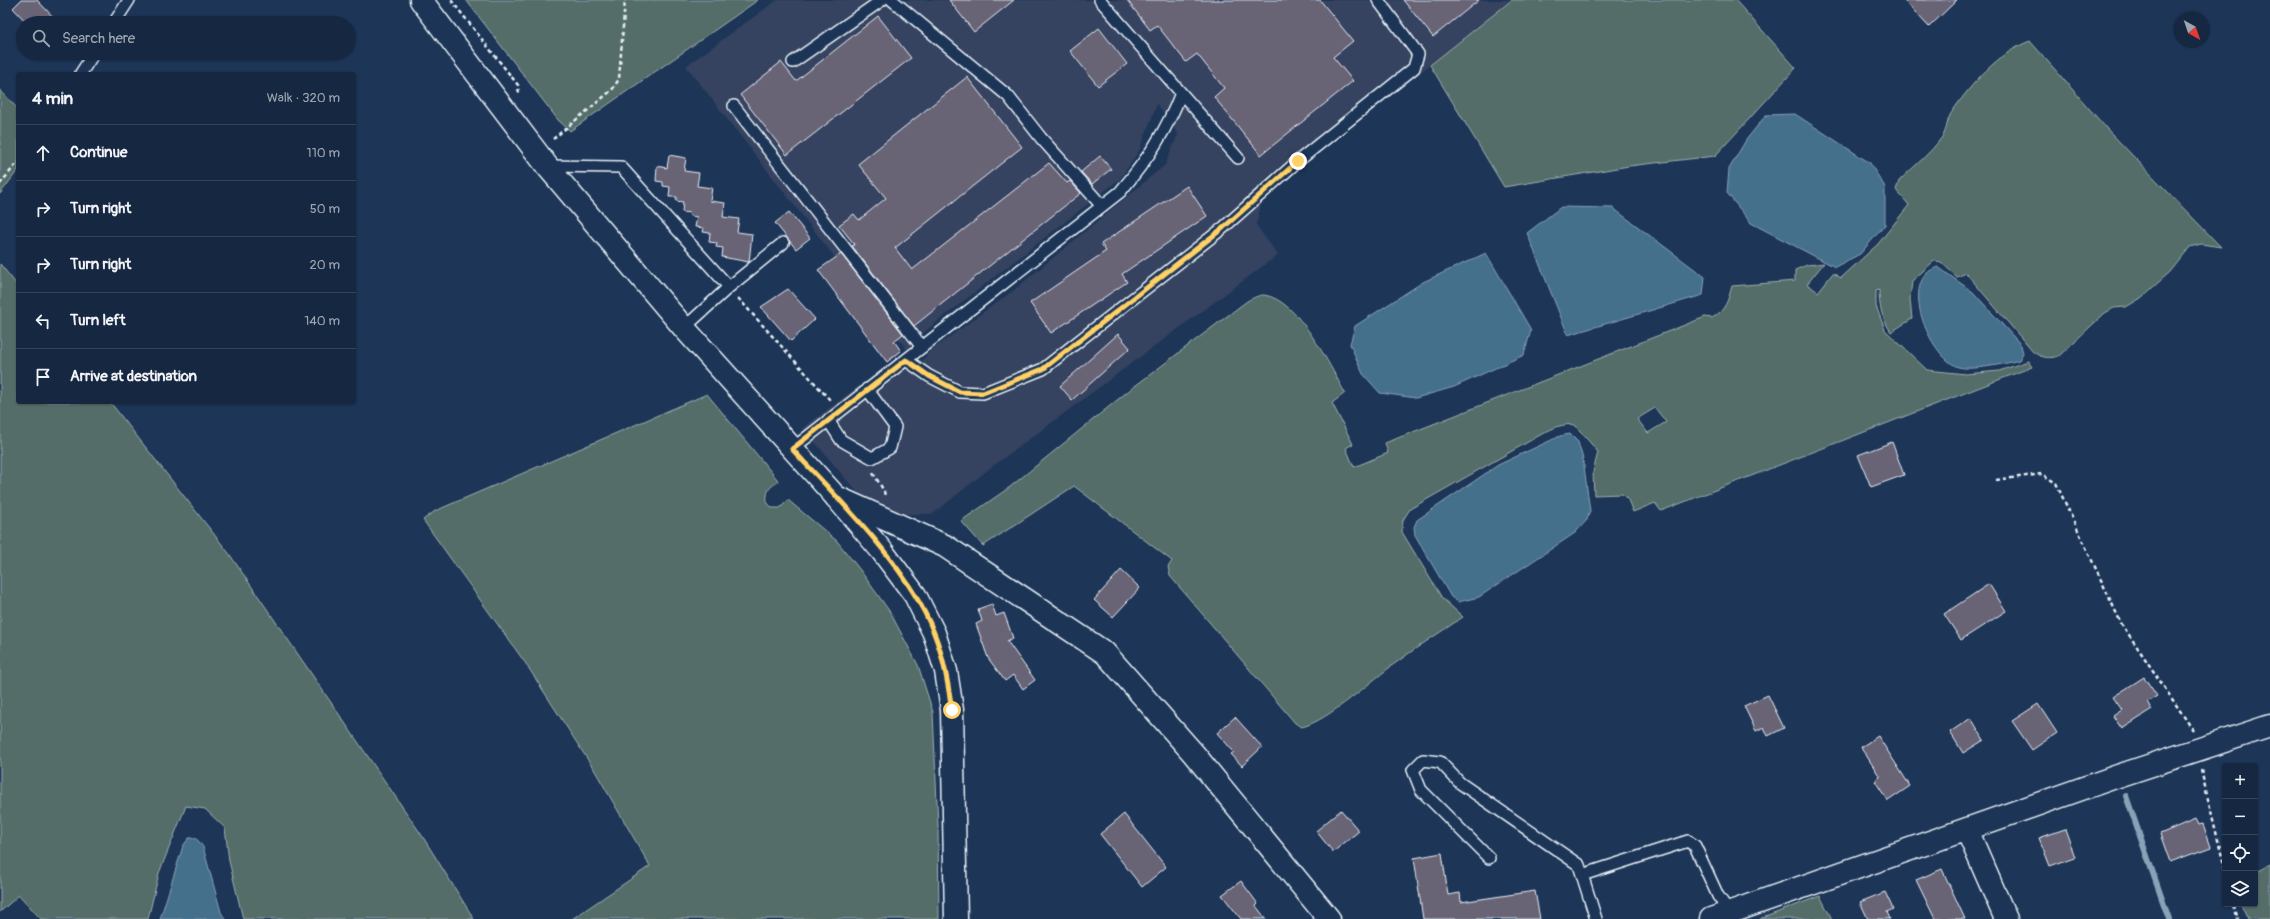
<!DOCTYPE html>
<html lang="en">
<head>
<meta charset="utf-8">
<style>
	body { margin:0; font-family:Pangolin,sans-serif; background:#1f3048; color:#f1f3f6 }
	.controls { position:absolute; right:12px; bottom:12px; display:grid; overflow:hidden; border-radius:4px; box-shadow:0 1px 3px #0004 }
	.controls button { width:36px; height:36px; display:grid; place-items:center; padding:0; border:0; border-bottom:1px solid #35445a; background:#162841; color:#f1f3f6; font:20px sans-serif }
	.compass { position:absolute; left:2174px; top:12px; width:36px; height:36px; border-radius:50%; background:#162841; box-shadow:0 1px 3px #0004; rotate:140deg }
	.stop { position:absolute; width:12px; height:12px; margin:-9px; border:3px solid #ffd166; border-radius:50%; background:#fff }
	.stop.end { background:#ffd166; border-color:#fff; box-shadow:0 1px 4px #0008 }
	.list { margin:0; padding:0; list-style:none }
	h2 { display:flex; justify-content:space-between; align-items:center; height:52px; margin:0; padding:0 16px; font-size:17px }
	h2 small { font-size:13px; font-weight:400; color:#9ea6b1 }
	.list li { display:grid; grid-template-columns:26px 1fr auto; gap:12px; align-items:center; box-sizing:border-box; height:56px; padding:0 16px; border-top:1px solid #35445a }
	.list b { display:block; font-size:15px; white-space:nowrap }
	.list em { font-size:13px; font-style:normal; color:#9ea6b1 }
	.icon { flex:none; width:22px; height:22px; fill:none; stroke:currentColor; stroke-width:2; stroke-linecap:round; stroke-linejoin:round }
	.map { position:relative; flex:none; width:2270px; height:919px; overflow:hidden }
	.search { position:absolute; background:#162841; box-shadow:0 1px 3px #0004; left:16px; top:16px; width:340px; height:44px; display:flex; align-items:center; gap:10px; box-sizing:border-box; padding:0 14px; border-radius:22px; color:#9ea6b1; font-size:15px }
	.panel { position:absolute; background:#162841; box-shadow:0 1px 3px #0004; left:16px; top:72px; width:340px; height:332px; border-radius:4px }
	.map>svg:first-child { display:block }
	.built { fill:#344360; fill-rule:evenodd }
	.green { fill:#556d69; stroke:#9eafb0; fill-rule:evenodd }
	.water { fill:#456f8c; stroke:#86a3b7 }
	.lines { fill:none; stroke-linecap:round; stroke-linejoin:round }
	.stream { stroke:#86a3b7; stroke-width:6 }
	.building { fill:#696476; stroke:#e8f1f8 }
	.lane-casing { stroke:#e8f1f8; stroke-width:14 }
	.street-casing { stroke:#e8f1f8; stroke-width:25 }
	.secondary-casing { stroke:#e8f1f8; stroke-width:25 }
	.path { stroke:#e8f1f8; stroke-width:2.5; stroke-dasharray:4 3; stroke-linecap:butt }
	.lane { stroke:#1d3557; stroke-width:11 }
	.street { stroke:#1d3557; stroke-width:22 }
	.secondary { stroke:#1d3557; stroke-width:22 }
	.route { stroke:#ffd166; stroke-width:5 }
</style>
</head>
<body>
<div class="map">
<svg width="2270" height="919" viewBox="0 0 2270 919">
	<rect width="100%" height="100%" fill="#1d3557"/>
	<filter id="ink" filterUnits="userSpaceOnUse"><feTurbulence type="fractalNoise" baseFrequency=".025" numOctaves="2"/><feDisplacementMap in="SourceGraphic" scale="8" xChannelSelector="R" yChannelSelector="G"/><feConvolveMatrix kernelMatrix="1 2 1 2 8 2 1 2 1" color-interpolation-filters="sRGB"/></filter>
	<g filter="url(#ink)">
		<path class="built" d="M777 0H1512L1263 197 1256 225 1278 255 989 469 933 514H897L861 497 803 428 907 350 686 66ZM1157 104 1178 134 1165 165 1014 290 930 351 922 361 907 350 923 333 1120 179 1140 149Z"/>
		<path class="green" d="M466 0H758L570 131 558 120Z
			M1512 0H1539L1541 2 1544 0H1735L1796 68 1715 156 1629 166 1504 187 1430 65Z
			M2030 41 2107 129 2221 247 2201 244 2190 247 2170 272 2141 298 2126 307 2114 308 2105 313 2059 356C2049 359 2042 358 2033 352L1966 273 1957 277 1941 262 1934 261 1912 281 1910 299 1912 319 1891 332C1882 318 1879 307 1879 290L1876 291V306L1885 330 1927 370 1966 374 1999 371 2028 361 2032 367 1661 511 1655 503 1633 512 1628 500 1622 494 1594 495 1593 472 1598 452 1575 425C1563 423 1553 428 1542 434L1410 509 1403 520 1402 532 1442 598 1463 617C1441 632 1418 646 1397 662 1373 679 1328 721 1302 727L1295 723 1170 576 1168 567 1172 561 1074 486 983 546 961 521 1010 487 1127 392 1247 301C1253 298 1258 295 1264 295 1298 299 1330 366 1345 393L1332 403 1353 444 1346 448 1354 467 1388 453 1385 443 1705 317 1712 318C1726 310 1728 300 1732 286L1795 281V270L1807 265 1824 263 1807 284 1818 292 1833 273 1841 278 1878 244 1909 205 1896 190 1899 181C1913 167 1931 153 1942 137 1948 129 1946 120 1952 112 1971 84 1998 53 2030 41ZM1655 408 1666 422 1648 433 1637 419Z
			M0 90 18 109V170L0 194Z
			M0 264 18 286V402H110L228 552 421 834 474 919H243L229 861 225 828 205 809 186 806 159 873 148 919H41L19 895 0 912Z
			M707 394 777 479 778 482C769 487 766 491 767 502L772 508H780L788 500 837 541 860 570 890 612 918 665 933 712 938 826 939 919H572L650 866 595 771 526 664 423 520 435 511Z
			M2270 865V919H2248L2241 904H2255V873Z
			M1820 896 1832 919H1760Z"/>
		<path class="water" d="M1795 114 1870 163 1885 187V225L1860 254 1835 267 1751 223 1727 193 1729 169 1746 140 1766 115Z
			M1561 207 1613 208 1705 277 1703 295 1568 335 1527 233Z
			M1486 253 1531 330 1524 355 1454 387 1416 398 1380 393 1363 374 1350 344 1355 326 1423 282Z
			M1938 267 1973 292 2021 345 2023 353 2019 360C2005 364 1971 371 1958 367 1929 356 1897 279 1938 267Z
			M1570 434 1578 442 1583 459 1590 511 1587 520 1575 533 1479 597 1458 602 1451 597 1415 535 1414 527 1417 520 1498 465 1560 436Z
			M189 838H196L203 847 221 912 225 919H160L183 846Z"/>
		<g class="lines">
			<path class="stream" d="M2126 796 2169 919"/>
		</g>
		<path class="building" d="M21 0H37L59 23H27L13 8Z
			M949 0H1014L974 32Z
			M1127 0H1320L1353 41 1333 57 1353 81 1261 155 1214 97 1224 88 1197 54 1186 62 1157 25 1150 30Z
			M1403 0H1479L1433 37Z
			M1904 0H1957L1929 27Z
			M878 16 911 58 787 155 740 95 781 62 796 81Z
			M1099 28 1127 64 1098 86 1070 51Z
			M967 77 1022 147 895 248 912 270 1049 163 1067 183 1070 181 1081 193 914 326 852 246 855 245 839 225 854 214 859 220 886 198 858 164Z
			M669 155 686 158 684 171 699 173 697 186 712 188 710 201 725 203 723 217 739 219 737 232 752 234 749 262 722 257 723 248 716 247 717 243 709 242 710 233 703 232 704 228 695 227 697 217 690 216V213L682 212 683 202 676 201 677 197H669L670 187 663 186V182L656 181 657 166 667 168Z
			M1100 156 1111 169 1092 184 1081 172Z
			M1187 186 1207 216 1122 274 1127 282 1051 333 1030 303 1106 251 1101 244Z
			M789 212 810 238 796 249 775 223Z
			M841 254 903 334 894 341 901 351 887 362 818 270Z
			M788 289 815 319 791 341 761 307Z
			M1118 334 1130 348 1072 400 1060 386Z
			M1892 442 1904 475 1871 487 1858 455Z
			M1121 570 1140 588 1113 617 1094 600Z
			M1989 584 2006 611 1961 640 1944 614Z
			M992 604 996 616 1004 613 1013 638 1007 641 1035 680 1023 689 1013 675 1005 681 988 658 976 624 982 621 978 609Z
			M2144 677 2157 696 2147 702 2152 710 2122 729 2113 716 2122 710 2113 697Z
			M1768 695 1784 728 1768 736 1764 727 1756 731 1744 706Z
			M2038 704 2057 733 2032 750 2012 721Z
			M1235 717 1262 747 1242 766 1231 754 1234 752 1217 733Z
			M1971 718 1984 740 1963 753 1950 732Z
			M1878 736 1910 786 1888 801 1875 781 1880 777 1861 747Z
			M1341 810 1359 831 1333 852 1316 831Z
			M1124 814 1166 867 1142 887 1100 834Z
			M2195 819 2198 825 2203 824 2211 847 2170 862 2160 834Z
			M2065 829 2075 857 2050 866 2039 838Z
			M1442 853 1448 895 1460 893 1461 902 1535 891 1540 919H1423L1414 858Z
			M1942 869 1965 919H1935L1916 880Z
			M1241 881 1258 904 1256 906 1266 919H1241L1222 895Z
			M1885 892 1893 909 1887 912 1890 919H1868L1860 902Z"/>
		<g class="lines">
			<defs>
				<path id="lane" d="M892 0 1008 96 1041 138 1102 206
					M1100 0 1238 158
					M114 23 129 0
					M793 62 882 0
					M81 73 94 53
					M734 106 922 347
					M547 166 621 167 729 287
					M684 328 729 287 783 243
					M906 360 929 376 960 392 983 393 1043 369 1223 228 1298 161 1414 68 1418 54 1378 0
					M828 420 841 440 872 458 890 448 895 427 867 389
					M792 449 1120 192C1147 160 1166 132 1181 93
					M1489 858 1421 790 1413 770 1423 760 1440 762 1460 783 1579 865 1596 919
					M1582 875 1688 841 1695 846 1718 896 1730 913"/>
				<path id="street" d="M836 497 945 546 1105 653 1194 754 1329 919
					M1967 830 2006 919
					M1711 919 2118 776 2270 726"/>
				<path id="secondary" d="M421 0 547 166 684 328 836 497 882 551 915 595 934 633 946 671 952 710 956 919"/>
			</defs>
			<use href="#lane" class="lane-casing"/>
			<use href="#street" class="street-casing"/>
			<use href="#secondary" class="secondary-casing"/>
			<path class="path" d="M451 0 518 85 519 95
				M553 139 612 90 619 79 625 0
				M0 184 18 162
				M738 298 830 400
				M873 473 884 491 885 497
				M1996 480 2042 474 2056 483 2121 623 2193 730
				M2201 770 2225 869
				M2234 904 2238 919"/>
			<use href="#lane" class="lane"/>
			<use href="#street" class="street"/>
			<use href="#secondary" class="secondary"/>
		</g>
	</g>
	<g class="lines" filter="url(#ink)">
		<path class="route" d="M952 710C948 684 944 658 934 633 908 566 840 501 792 449L906 360 929 376 960 392 983 393 1043 369 1223 228 1298 161"/>
	</g>
</svg>
<div class="controls">
<button>+</button>
<button>−</button>
<button><svg class="icon" aria-label="locate" viewBox="0 0 24 24"><circle cx="12" cy="12" r="6"/><path d="M12 2v4M12 18v4M2 12h4M18 12h4"/></svg></button>
<button><svg class="icon" aria-label="layers" viewBox="0 0 24 24"><path d="M12 4l9 5-9 5-9-5zM3 14l9 5 9-5"/></svg></button>
</div>
<svg class="compass" viewBox="-18 -18 36 36"><path d="M0-13l5 13h-10z" fill="#e53935"/><path d="M0 13l5-13h-10z" fill="#9ea6b1"/></svg>
<div class="stop" style="left:952px;top:710px"></div>
<div class="stop end" style="left:1298px;top:161px"></div>
<div class="search"><svg class="icon" aria-label="search" viewBox="0 0 24 24"><circle cx="10" cy="10" r="6"/><path d="M15 15l6 6"/></svg>Search here</div>
<section class="panel">
<h2>4 min<small>Walk · 320 m</small></h2>
<ul class="list">
<li><svg class="icon" aria-label="ahead" viewBox="0 0 24 24"><path d="M12 20V5M6 11l6-6 6 6"/></svg><div><b>Continue</b></div><em>110 m</em></li>
<li><svg class="icon" aria-label="right" viewBox="0 0 24 24"><path d="M7 20v-9h11M14 6l5 5-5 5"/></svg><div><b>Turn right</b></div><em>50 m</em></li>
<li><svg class="icon" aria-label="right" viewBox="0 0 24 24"><path d="M7 20v-9h11M14 6l5 5-5 5"/></svg><div><b>Turn right</b></div><em>20 m</em></li>
<li><svg class="icon" aria-label="left" viewBox="0 0 24 24"><path d="M17 20v-9H6M10 6l-5 5 5 5"/></svg><div><b>Turn left</b></div><em>140 m</em></li>
<li><svg class="icon" aria-label="arrive" viewBox="0 0 24 24"><path d="M6 21V4h12l-3 4 3 4H6"/></svg><div><b>Arrive at destination</b></div></li>
</ul>
</section>
</div>
</body>
</html>
